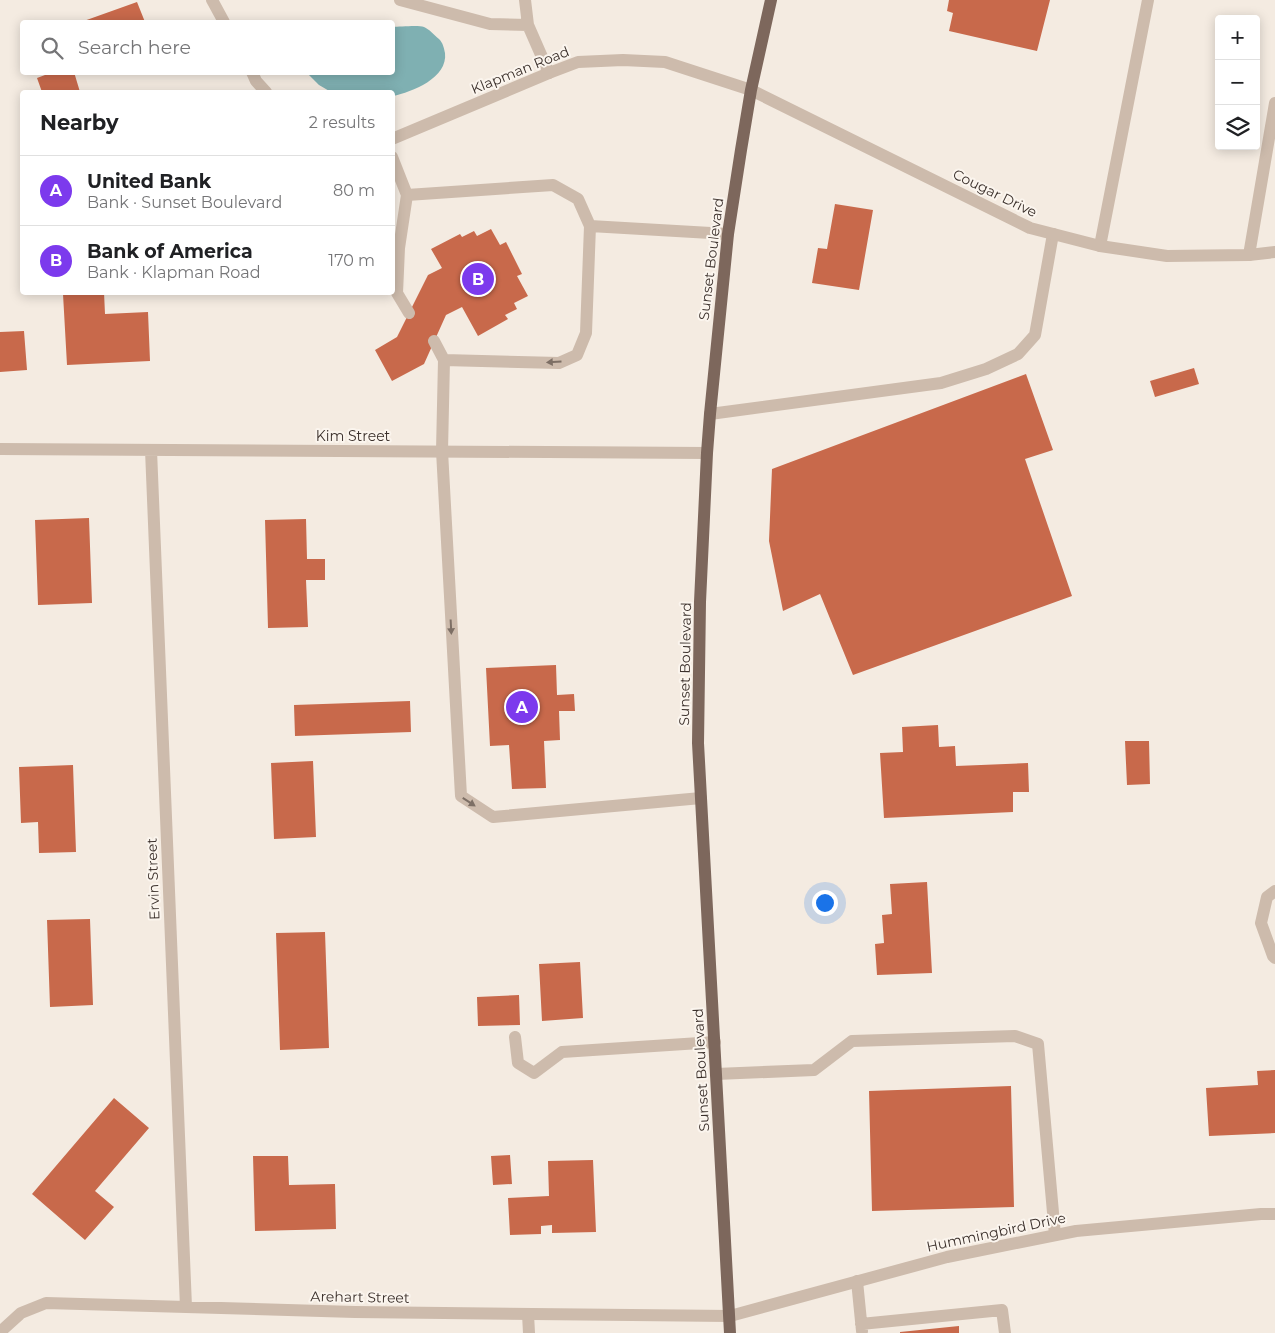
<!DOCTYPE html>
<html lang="en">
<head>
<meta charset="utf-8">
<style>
	body { margin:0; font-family:Montserrat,sans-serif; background:#f6f6f6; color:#202124 }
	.controls { position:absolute; right:15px; top:15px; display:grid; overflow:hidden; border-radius:5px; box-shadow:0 2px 12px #0003 }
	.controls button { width:45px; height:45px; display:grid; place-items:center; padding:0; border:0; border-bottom:1px solid #e0e0e0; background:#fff; color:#202124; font:25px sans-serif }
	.you { position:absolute; left:824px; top:902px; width:18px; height:18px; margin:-12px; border:4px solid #fff; border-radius:50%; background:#1a73e8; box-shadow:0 0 0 8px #1a73e833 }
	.badge { display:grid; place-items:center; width:32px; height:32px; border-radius:50%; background:#7c3aed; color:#fff; font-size:16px; font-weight:700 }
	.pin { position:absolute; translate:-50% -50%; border:2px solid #fff; box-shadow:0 1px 5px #0006 }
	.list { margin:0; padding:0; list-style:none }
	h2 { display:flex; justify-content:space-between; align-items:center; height:65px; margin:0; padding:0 20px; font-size:21px }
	h2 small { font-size:16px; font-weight:400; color:#757577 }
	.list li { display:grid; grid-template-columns:32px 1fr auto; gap:15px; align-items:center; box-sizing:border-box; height:70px; padding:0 20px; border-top:1px solid #e0e0e0 }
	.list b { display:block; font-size:19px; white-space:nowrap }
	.list p { margin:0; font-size:16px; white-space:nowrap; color:#757577 }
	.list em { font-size:16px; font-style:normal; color:#757577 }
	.icon { flex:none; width:28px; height:28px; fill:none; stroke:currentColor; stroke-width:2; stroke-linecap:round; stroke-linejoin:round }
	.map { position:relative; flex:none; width:1275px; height:1333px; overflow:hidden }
	.search { position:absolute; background:#fff; box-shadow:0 2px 12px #0003; left:20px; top:20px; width:375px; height:55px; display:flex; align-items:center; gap:12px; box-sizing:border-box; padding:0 18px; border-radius:5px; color:#757577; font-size:19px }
	.panel { position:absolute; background:#fff; box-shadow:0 2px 12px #0003; left:20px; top:90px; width:375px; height:205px; border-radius:5px }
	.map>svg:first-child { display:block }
	.water { fill:#7fb0b2 }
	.building { fill:#c8694b }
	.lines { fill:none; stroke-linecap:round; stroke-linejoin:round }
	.lane { stroke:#cdbbac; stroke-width:12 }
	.street { stroke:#cdbbac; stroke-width:12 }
	.primary { stroke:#7d675c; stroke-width:12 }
	.oneway { fill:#7d6f65 }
	.labels { text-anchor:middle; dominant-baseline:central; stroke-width:4; stroke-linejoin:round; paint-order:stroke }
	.street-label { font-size:14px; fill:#3b302b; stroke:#fbf5ee }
</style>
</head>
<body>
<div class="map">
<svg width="1275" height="1333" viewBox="0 0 1275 1333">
	<rect width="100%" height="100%" fill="#f4ebe1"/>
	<path class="water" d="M393 27C399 27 418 25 424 27 429 29 434 35 439 39 443 43 444 48 445 53 448 78 412 92 393 96L392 92H331L319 85 307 73 392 72Z"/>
	<path class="building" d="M949 0H1050L1037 51 949 31 953 13 947 11Z
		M137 2 145 22H81Z
		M53 72H74L80 92H42L37 78Z
		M835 204 873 210 859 290 812 283 818 248 827 249Z
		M491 229 500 245 506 242 522 274 517 276 528 296 514 303 517 309 505 315 508 319 478 336 462 307 446 315 424 364 392 381 375 350 397 337 428 275 442 268 431 249 460 234 462 237 474 231 477 236Z
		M104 292 105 314 148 312 150 361 67 365 63 294Z
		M24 331 27 370 0 372V332Z
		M1194 368 1199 384 1155 397 1150 381Z
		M1026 374 1053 450 1025 459 1072 596 853 675 820 594 783 611 769 541 772 469Z
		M89 518 92 603 38 605 35 520Z
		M306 519 307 559H325V580H306L308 627 268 628 265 520Z
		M556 665 557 695 574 694 575 711H559L560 740 544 741 546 788 512 789 509 745 490 746 486 668Z
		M410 701 411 732 295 736 294 705Z
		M938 725 939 747 955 746 956 766 1028 763 1029 792H1013V812L884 818 880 753 903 752 902 727Z
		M1125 741H1149L1150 784 1127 785Z
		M313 761 316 837 274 839 271 763Z
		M73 765 76 852 39 853 38 822 21 823 19 767Z
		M927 882 932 973 877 975 875 944 884 943 882 915 892 914 890 884Z
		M90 919 93 1005 50 1007 47 920Z
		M325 932 329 1048 280 1050 276 933Z
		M580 962 583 1018 542 1021 539 964Z
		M519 995 520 1025 478 1026 477 997Z
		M1275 1070V1133L1209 1136 1206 1088 1258 1085 1257 1071Z
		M1011 1086 1014 1207 872 1211 869 1091Z
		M114 1098 149 1128 95 1191 114 1207 85 1240 32 1194Z
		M510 1155 512 1184 493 1185 491 1156Z
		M253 1156H288L289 1185 335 1184 336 1229 255 1231Z
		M593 1160 596 1232 552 1233V1225L541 1226V1234L510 1235 508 1198 549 1196 548 1161Z
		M959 1326V1333H900V1332Z"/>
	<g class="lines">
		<path class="lane" d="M400 0 490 24 528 25
			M525 0 528 25 549 73
			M392 157 407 195 553 185 578 199 590 226
			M407 195 399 248 397 293 409 313
			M1100 246 1148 0
			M1249 255 1275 103
			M434 341 444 360 442 451 461 796 493 817 701 798
			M444 360 559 363 577 355 586 333 590 226 728 234
			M710 414 941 383 986 369 1018 354 1035 335 1053 234
			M1275 891 1267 897 1261 923 1273 956 1275 958
			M515 1037 518 1063 534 1073 562 1052 715 1042
			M716 1074 814 1070 852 1041 1015 1036 1038 1044 1055 1235
			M857 1281 862 1331
			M528 1314 529 1333
			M861 1324 1002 1310 1005 1333"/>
		<path class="street" d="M212 0 224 22
			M252 72 256 81 266 92
			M392 139 549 73 578 62 623 60 665 62 751 90 1030 228 1100 246 1167 256 1249 255 1275 252
			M0 449 707 453
			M151 450 186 1307
			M0 1332 21 1313 46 1303 355 1312 730 1316 947 1257 1076 1231 1261 1214H1275"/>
		<path class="primary" d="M730 1333 698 743 700 602 707 453 710 414 728 234 741 150 751 90 771 0"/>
	</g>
	<defs><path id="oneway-solid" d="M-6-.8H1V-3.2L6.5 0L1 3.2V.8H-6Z" transform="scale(1.25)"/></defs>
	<g class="oneway">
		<use href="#oneway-solid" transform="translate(554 362) rotate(177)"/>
		<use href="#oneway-solid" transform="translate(451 627) rotate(87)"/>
		<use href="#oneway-solid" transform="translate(469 802) rotate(33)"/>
	</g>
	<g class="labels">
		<g class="street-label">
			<text transform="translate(520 70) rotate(-22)">Klapman Road</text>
			<text transform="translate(995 193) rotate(26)">Cougar Drive</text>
			<text transform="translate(711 259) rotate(-83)">Sunset Boulevard</text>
			<text x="353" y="436">Kim Street</text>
			<text transform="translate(685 664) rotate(-89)">Sunset Boulevard</text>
			<text transform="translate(153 879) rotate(-92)">Ervin Street</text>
			<text transform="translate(701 1070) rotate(-93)">Sunset Boulevard</text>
			<text transform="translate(996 1232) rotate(-12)">Hummingbird Drive</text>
			<text transform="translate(360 1297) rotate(1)">Arehart Street</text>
		</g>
	</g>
</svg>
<div class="controls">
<button>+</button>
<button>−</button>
<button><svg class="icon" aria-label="layers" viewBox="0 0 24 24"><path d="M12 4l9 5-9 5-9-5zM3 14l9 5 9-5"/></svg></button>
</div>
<div class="you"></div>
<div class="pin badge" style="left:522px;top:707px">A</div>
<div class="pin badge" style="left:478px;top:279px">B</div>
<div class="search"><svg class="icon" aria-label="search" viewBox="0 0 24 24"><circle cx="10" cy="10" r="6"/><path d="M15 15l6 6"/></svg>Search here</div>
<section class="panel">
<h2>Nearby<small>2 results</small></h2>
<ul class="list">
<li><span class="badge">A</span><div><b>United Bank</b><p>Bank · Sunset Boulevard</p></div><em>80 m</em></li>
<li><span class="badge">B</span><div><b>Bank of America</b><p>Bank · Klapman Road</p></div><em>170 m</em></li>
</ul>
</section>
</div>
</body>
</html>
